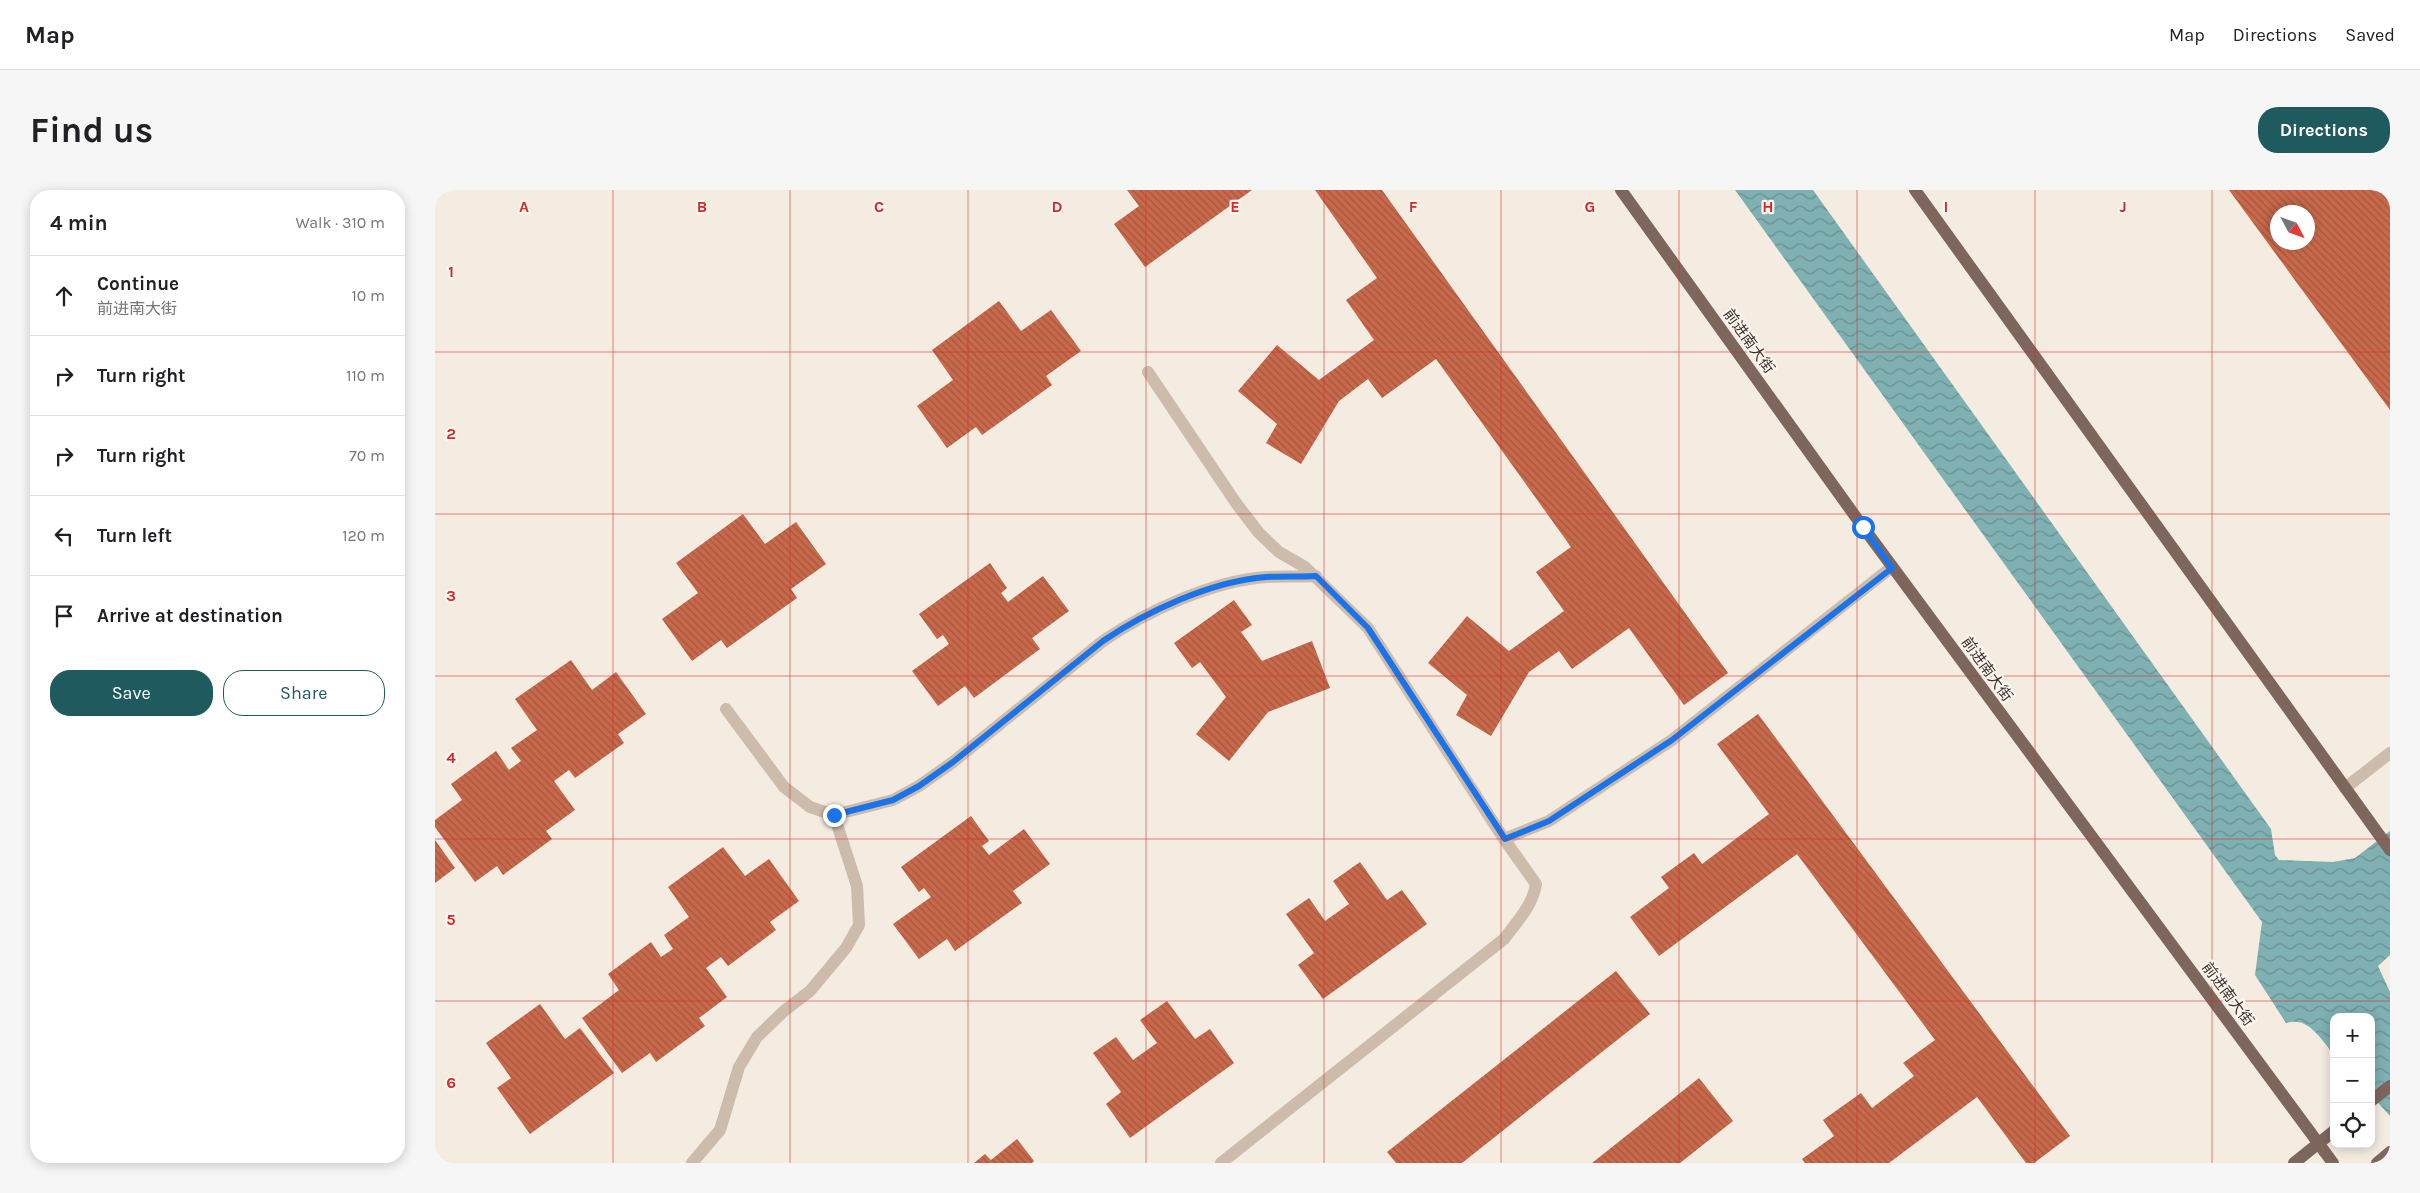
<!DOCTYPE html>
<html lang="en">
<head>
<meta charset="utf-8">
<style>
	body { margin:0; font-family:Karla,"Noto Sans SC",sans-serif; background:#f6f6f6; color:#202124 }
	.controls { position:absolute; right:15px; bottom:15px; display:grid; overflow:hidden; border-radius:10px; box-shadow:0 2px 12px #0003 }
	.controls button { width:45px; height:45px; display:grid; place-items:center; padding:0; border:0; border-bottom:1px solid #e0e0e0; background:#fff; color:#202124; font:25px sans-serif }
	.compass { position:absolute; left:1835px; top:15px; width:45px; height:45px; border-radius:50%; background:#fff; box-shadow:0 2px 12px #0003; rotate:131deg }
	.stop { position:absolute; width:15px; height:15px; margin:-11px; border:4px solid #1a73e8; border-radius:50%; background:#fff }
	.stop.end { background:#1a73e8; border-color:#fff; box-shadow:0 1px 5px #0008 }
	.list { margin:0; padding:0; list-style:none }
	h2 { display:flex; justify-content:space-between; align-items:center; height:65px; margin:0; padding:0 20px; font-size:21px }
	h2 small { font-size:16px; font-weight:400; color:#757577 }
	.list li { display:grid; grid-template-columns:32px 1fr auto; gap:15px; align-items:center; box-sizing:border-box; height:80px; padding:0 20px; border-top:1px solid #e0e0e0 }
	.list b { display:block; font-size:19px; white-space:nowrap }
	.list p { margin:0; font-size:16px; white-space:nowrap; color:#757577 }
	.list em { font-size:16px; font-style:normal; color:#757577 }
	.actions { display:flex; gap:10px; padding:15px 20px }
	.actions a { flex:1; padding:11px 0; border:1px solid #1f5a5e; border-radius:20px; text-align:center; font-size:18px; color:#1f5a5e }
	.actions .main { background:#1f5a5e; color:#fff }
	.icon { flex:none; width:28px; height:28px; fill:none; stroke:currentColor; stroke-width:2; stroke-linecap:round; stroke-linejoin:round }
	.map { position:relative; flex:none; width:1955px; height:973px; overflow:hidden; border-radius:20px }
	header { display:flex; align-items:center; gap:30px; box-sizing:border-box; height:70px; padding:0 25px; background:#fff; border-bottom:1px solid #e0e0e0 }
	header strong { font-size:24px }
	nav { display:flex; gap:28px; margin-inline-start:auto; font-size:18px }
	.intro { display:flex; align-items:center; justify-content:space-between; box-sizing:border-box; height:120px; padding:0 30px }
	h1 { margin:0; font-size:35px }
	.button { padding:12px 22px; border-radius:20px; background:#1f5a5e; color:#fff; font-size:18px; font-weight:700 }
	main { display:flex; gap:30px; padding:0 30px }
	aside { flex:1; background:#fff; border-radius:20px; box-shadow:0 2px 12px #0003 }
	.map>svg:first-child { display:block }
	.water { fill:url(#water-waves) }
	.building { fill:url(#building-back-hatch); fill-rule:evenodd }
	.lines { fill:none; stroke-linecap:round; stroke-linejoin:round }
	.minor { stroke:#cdbbac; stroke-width:12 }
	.major { stroke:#7d675c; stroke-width:12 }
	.route { stroke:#1a73e8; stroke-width:6 }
	.grid { fill:none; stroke:#d62828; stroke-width:1; stroke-opacity:0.55 }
	.labels { text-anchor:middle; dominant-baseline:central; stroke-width:4.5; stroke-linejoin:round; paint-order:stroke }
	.street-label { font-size:15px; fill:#3b302b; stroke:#fbf5ee }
	.grid-label { font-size:16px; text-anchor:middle; font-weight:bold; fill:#d62828; stroke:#fbf5ee; stroke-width:4.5; stroke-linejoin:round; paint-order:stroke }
</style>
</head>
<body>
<header>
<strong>Map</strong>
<nav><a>Map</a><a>Directions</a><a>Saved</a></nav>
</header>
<div class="intro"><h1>Find us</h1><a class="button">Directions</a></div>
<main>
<aside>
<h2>4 min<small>Walk · 310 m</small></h2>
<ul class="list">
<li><svg class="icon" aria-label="ahead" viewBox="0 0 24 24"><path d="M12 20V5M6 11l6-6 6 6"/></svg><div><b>Continue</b><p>前进南大街</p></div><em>10 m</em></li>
<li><svg class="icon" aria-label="right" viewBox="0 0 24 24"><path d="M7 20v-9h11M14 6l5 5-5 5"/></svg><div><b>Turn right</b></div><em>110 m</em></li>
<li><svg class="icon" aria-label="right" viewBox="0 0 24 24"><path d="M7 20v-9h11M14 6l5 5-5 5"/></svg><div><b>Turn right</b></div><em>70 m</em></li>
<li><svg class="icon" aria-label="left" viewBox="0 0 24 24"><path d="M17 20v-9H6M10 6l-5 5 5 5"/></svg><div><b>Turn left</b></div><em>120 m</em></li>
<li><svg class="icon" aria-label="arrive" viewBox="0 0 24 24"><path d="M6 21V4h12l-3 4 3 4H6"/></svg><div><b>Arrive at destination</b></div></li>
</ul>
<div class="actions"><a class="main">Save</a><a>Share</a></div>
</aside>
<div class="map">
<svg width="1955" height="973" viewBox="0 0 1955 973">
	<defs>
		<pattern id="water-waves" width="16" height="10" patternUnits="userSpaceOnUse" patternTransform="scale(1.25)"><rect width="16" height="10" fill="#7fb0b2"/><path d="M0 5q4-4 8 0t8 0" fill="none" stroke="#699091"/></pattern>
		<pattern id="building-back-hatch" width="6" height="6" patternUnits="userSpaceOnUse" patternTransform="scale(1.25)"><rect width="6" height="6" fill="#c8694b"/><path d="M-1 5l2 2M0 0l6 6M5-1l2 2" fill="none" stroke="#a4573f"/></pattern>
	</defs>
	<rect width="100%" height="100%" fill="#f4ebe1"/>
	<path class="water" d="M1300 0H1378L1836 639 1840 665 1844 670 1898 672 1920 668 1955 641V765L1943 776 1955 802V926L1936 905V827H1899V864C1885 849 1874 826 1851 833L1820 785 1827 732Z"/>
	<path class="building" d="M692 0H817L710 77 679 34 704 16Z
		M880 0H947L1293 483 1249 515 1194 438 1137 479 1124 461 1094 482 1056 546 1021 525 1032 505 993 473 1032 426 1074 461 1129 421 1101 382 1136 357 1001 169 947 208 933 189 904 211 866 274 831 253 842 234 803 201 842 155 884 190 939 150 911 110 942 88Z
		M1794 0H1955V220ZM1842 22H1872V52H1842Z
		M564 111 586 141 616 120 646 161 611 186 617 195 547 245 541 237 512 258 482 216 518 190 497 160Z
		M308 324 330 354 361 332 391 374 356 399 362 408 292 458 286 450 257 471 227 429 263 403 241 373Z
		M555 373 572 398 566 403 573 412 608 386 634 421 597 448 605 459 539 508 530 496 503 516 477 481 514 454 508 445 502 449 484 424Z
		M799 410 817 435 806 442 827 471 877 451 895 498 833 522 794 571 761 544 791 507 765 472 757 478 739 453Z
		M136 470 157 500 181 482 211 524 183 544 189 553 140 588 134 580 119 591 140 620 111 641 117 649 68 685 62 676 40 692 0 637V630L27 610 16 594 61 561 74 580 86 571 76 558 102 540 80 509Z
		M1323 524 1635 946 1599 973H1591L1542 907 1454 973H1370L1367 969 1399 946 1388 930 1426 903 1437 918 1479 886 1468 873 1500 850 1362 664 1224 766 1195 727 1234 698 1226 687 1259 663 1267 674 1334 624 1282 554Z
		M536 626 554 651 547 656 554 665 589 639 615 674 578 701 587 713 520 761 512 749 484 769 458 734 496 707 489 698 484 702 466 677Z
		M0 650 20 678 0 693Z
		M288 657 310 686 334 669 364 711 335 732 341 740 293 776 286 767 271 778 292 807 264 828 270 836 221 872 215 863 187 883 147 828 184 800 173 784 216 752 226 767 238 759 229 745 254 727 233 697Z
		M925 672 952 710 967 700 992 734 888 809 863 775 879 763 851 724 874 708 890 731 914 714 898 691Z
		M1181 781 1215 824 1027 973H961L952 962Z
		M732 811 760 849 775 839 799 873 695 948 671 914 686 902 658 863 681 847 698 870 722 853 705 830Z
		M105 814 130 849 145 838 179 883 95 944 62 898 76 888 51 853Z
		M1264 888 1298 931 1245 973H1157Z
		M582 949 599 971 597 973H539L550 964 556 970Z"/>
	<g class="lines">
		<path class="minor" d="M713 182 801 313 824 343 844 362 870 377 933 438 1069 649 1101 694C1098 715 1082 732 1069 749L786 973
			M291 519 349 597 375 617 399 625 458 610 484 596 518 572 668 451C712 421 777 391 831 387 847 386 864 387 881 386
			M1910 598 1955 563
			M1069 649 1114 631 1237 550 1457 377
			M0 970 2 973
			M257 973 285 940 304 877 322 847 349 821 375 801 411 758 424 735 422 696 399 625"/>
		<path class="major" d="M1186 0 1428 337 1898 973
			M1480 0 1955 660
			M1936 911 1955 896
			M1859 973 1899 941
			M1942 973 1955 962"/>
	</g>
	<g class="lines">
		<path class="route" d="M399 625 458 610 484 596 518 572 668 451C712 421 777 391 831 387 847 386 864 387 881 386L933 438 1070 649 1114 631 1237 550 1457 378 1428 337"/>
	</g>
	<path class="grid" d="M178 0V973M355 0V973M533 0V973M711 0V973M889 0V973M1066 0V973M1244 0V973M1422 0V973M1600 0V973M1777 0V973M0 162H1955M0 324H1955M0 486H1955M0 649H1955M0 811H1955"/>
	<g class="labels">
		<g class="street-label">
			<text transform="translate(1314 151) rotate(54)">前进南大街</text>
			<text transform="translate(1552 479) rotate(54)">前进南大街</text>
			<text transform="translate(1793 804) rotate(53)">前进南大街</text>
		</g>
	</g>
	<g class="grid-label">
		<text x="89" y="22">A</text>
		<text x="267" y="22">B</text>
		<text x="444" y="22">C</text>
		<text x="622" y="22">D</text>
		<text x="800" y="22">E</text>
		<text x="978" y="22">F</text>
		<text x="1155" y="22">G</text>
		<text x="1333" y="22">H</text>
		<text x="1511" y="22">I</text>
		<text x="1688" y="22">J</text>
		<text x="16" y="87">1</text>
		<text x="16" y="249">2</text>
		<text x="16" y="411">3</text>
		<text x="16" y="573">4</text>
		<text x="16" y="735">5</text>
		<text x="16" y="898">6</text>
	</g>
</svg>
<div class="controls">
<button>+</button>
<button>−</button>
<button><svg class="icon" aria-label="locate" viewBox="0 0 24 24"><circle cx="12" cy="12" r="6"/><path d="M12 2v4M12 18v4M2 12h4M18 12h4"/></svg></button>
</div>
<svg class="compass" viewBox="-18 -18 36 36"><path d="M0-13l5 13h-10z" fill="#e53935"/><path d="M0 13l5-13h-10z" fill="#757577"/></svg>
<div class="stop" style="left:1428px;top:337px"></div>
<div class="stop end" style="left:399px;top:625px"></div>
</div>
</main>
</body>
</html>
